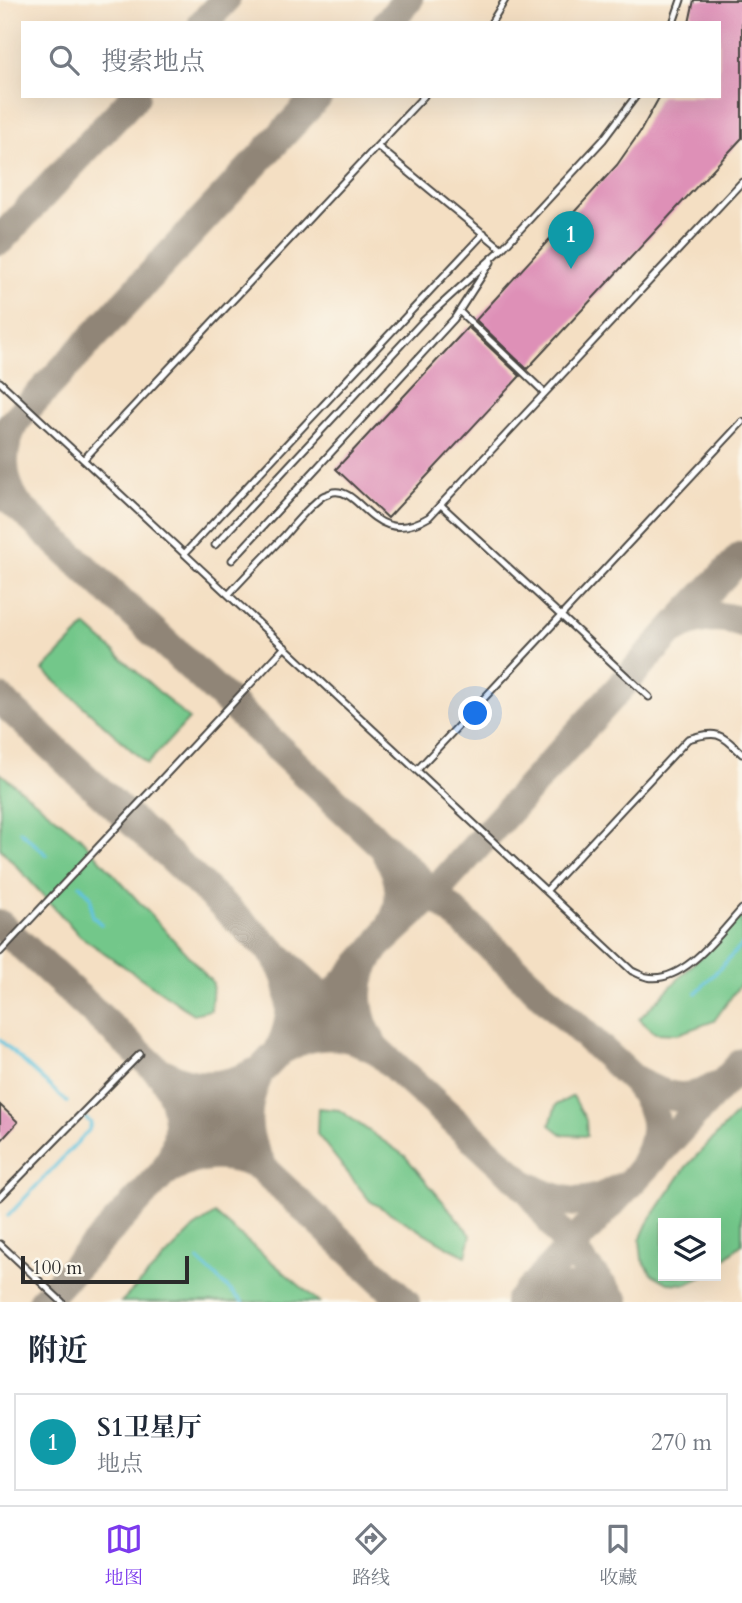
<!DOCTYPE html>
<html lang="zh">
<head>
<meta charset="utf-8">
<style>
	body { margin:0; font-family:Cardo,"Noto Serif SC",serif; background:#f2f2f3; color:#1f2937 }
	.controls { position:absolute; right:21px; bottom:21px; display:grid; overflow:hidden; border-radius:0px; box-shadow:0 7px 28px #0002 }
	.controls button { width:63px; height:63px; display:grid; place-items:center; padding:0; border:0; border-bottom:2px solid #e0e1e3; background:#fff; color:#1f2937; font:35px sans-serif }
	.scale { position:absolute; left:21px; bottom:18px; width:168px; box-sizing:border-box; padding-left:7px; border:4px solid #2b2b2b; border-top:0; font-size:19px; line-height:24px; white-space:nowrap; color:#2b2b2b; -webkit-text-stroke:5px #fbf7ec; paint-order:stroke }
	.you { position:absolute; left:476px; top:714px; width:24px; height:24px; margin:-18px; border:5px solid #fff; border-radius:50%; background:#1a73e8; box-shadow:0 0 0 10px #1a73e833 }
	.badge { display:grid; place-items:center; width:46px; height:46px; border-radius:50%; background:#7c3aed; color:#fff; font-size:23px; font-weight:700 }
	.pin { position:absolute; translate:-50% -58px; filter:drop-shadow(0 2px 4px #0008) }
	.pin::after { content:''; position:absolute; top:37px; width:24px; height:21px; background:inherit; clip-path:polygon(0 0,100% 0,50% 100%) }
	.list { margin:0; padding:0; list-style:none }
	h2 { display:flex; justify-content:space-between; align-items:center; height:91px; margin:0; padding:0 28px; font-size:30px }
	h2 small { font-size:23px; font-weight:400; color:#747a83 }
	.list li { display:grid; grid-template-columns:46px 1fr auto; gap:21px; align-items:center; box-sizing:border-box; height:98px; margin:0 14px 14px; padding:0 14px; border:2px solid #e0e1e3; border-radius:0px }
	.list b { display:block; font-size:26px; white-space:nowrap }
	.list p { margin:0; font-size:23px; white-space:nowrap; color:#747a83 }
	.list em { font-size:23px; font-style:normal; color:#747a83 }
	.icon { flex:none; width:38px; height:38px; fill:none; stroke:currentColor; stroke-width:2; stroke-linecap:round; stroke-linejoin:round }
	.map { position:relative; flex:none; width:742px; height:1302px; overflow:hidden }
	.search { position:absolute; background:#fff; box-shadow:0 7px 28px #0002; left:21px; right:21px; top:21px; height:77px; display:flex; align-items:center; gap:18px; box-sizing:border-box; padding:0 24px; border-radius:0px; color:#747a83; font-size:26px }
	.sheet { height:203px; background:#fff }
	nav { display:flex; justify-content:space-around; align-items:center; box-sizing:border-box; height:98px; border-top:2px solid #e0e1e3; background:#fff; font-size:19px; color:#747a83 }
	nav a { display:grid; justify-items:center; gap:4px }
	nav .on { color:#7c3aed }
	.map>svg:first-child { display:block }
	.green { fill:#73c78a; stroke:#4f795a; stroke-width:2 }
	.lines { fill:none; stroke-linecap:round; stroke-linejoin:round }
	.stream { stroke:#5fc2dd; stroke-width:3.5 }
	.taxiway { stroke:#908577; stroke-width:30 }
	.building { fill:#de90b7 }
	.lane-casing { stroke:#494642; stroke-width:9 }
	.lane { stroke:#fff; stroke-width:5 }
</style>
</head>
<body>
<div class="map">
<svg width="742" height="1302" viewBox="0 0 742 1302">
	<rect width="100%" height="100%" fill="#fbf7ec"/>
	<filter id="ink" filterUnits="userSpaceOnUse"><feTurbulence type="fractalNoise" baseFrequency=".0143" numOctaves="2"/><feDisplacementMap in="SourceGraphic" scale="14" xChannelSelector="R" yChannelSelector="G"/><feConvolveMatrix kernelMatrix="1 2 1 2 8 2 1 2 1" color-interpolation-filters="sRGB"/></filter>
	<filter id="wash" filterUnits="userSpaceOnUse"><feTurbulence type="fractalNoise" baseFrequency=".00686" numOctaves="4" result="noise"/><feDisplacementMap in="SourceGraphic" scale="28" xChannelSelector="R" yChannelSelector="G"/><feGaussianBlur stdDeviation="1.57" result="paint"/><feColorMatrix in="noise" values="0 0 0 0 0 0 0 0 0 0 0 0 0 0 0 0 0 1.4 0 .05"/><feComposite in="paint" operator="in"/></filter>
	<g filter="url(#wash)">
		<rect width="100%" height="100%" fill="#f4dfc3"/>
		<path class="green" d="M86 626 189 719 147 764 43 670Z
			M0 773 79 836 213 983 211 1010 193 1014 80 936 0 848Z
			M742 914V982L714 1021 678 1034 655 1033 639 1019Z
			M573 1096 586 1120 587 1136 563 1135 550 1125 556 1105Z
			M318 1108 339 1110 405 1156 471 1235 466 1256 450 1248 370 1201 317 1134Z
			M742 1108V1244L716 1266V1223H663V1276H704L687 1284 668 1283 652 1274 642 1259 640 1240 647 1224 686 1167Z
			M215 1214 319 1302H121L194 1228Z"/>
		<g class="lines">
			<path class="stream" d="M20 831 47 855
				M80 885 91 897 92 916 101 924
				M696 993 742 945
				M0 1040 67 1102
				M8 1216 89 1130 91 1123 84 1117
				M198 1260 243 1302"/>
			<path class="taxiway" d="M203 23 225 0
				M387 23 408 0
				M0 240 135 96
				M14 423C0 450 0 478 17 504
				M0 437 318 96
				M0 489 635 1081C661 1115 661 1134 641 1170
				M675 629C696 616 719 614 742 622
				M0 699 327 1002 379 1052 521 1182 531 1192 569 1247 615 1302
				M0 925 158 1071 405 1302
				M277 959C295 986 294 1020 280 1048
				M371 1041C358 1020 353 991 364 968 370 953 382 941 390 927 404 905 402 876 387 855
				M285 1048C311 1032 344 1031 371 1047
				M165 1074C194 1091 225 1088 254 1073
				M257 1078C244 1106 243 1137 261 1163
				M165 1080C181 1105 183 1140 167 1166
				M635 1081C666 1097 686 1105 717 1086
				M171 1169C197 1153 228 1151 257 1165
				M526 1185C558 1204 587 1209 620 1188
				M42 1302 211 1122 327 1002 377 946 434 893 689 611 742 556
				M519 1302 742 1063
				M524 1302C550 1283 584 1285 612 1302"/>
		</g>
		<g id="blocks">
			<path class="building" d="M694 0H742V138L527 369 476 320 617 165 640 132 660 96H719V23H689Z
				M468 327 520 376 388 518 336 469Z
				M0 1105 18 1122 0 1142Z"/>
		</g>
	</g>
	<g filter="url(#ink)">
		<use href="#blocks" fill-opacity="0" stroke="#494642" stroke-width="2"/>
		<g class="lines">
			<defs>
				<path id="lane" d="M491 23 505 0
					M673 23 681 0
					M377 146 502 249
					M460 312 545 393
					M0 382 632 971C637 973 642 976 647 977 683 985 720 933 742 909
					M84 459 424 96
					M441 505 649 697
					M215 545 424 320 502 249 603 140 636 96
					M185 553 484 233
					M232 560 454 319 491 262
					M229 594C247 574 266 555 285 535 296 522 309 506 323 496 325 495 331 493 333 492 362 487 374 550 429 517L742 182
					M417 770 742 422
					M546 891 688 739C718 730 720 733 742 754
					M0 952 285 647
					M0 1197 140 1054
					M0 1244 62 1302"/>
			</defs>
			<use href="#lane" class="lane-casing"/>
			<use href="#lane" class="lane"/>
		</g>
	</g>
</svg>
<div class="controls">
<button><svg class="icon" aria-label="layers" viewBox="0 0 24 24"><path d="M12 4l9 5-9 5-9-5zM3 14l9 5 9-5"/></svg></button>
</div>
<div class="scale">100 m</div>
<div class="you"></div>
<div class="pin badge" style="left:571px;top:269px;background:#0f9aa8">1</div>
<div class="search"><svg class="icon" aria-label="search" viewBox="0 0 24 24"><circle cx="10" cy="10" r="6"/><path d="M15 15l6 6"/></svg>搜索地点</div>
</div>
<section class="sheet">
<h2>附近<small></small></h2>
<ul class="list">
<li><span class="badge" style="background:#0f9aa8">1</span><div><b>S1卫星厅</b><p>地点</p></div><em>270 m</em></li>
</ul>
</section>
<nav>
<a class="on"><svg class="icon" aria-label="map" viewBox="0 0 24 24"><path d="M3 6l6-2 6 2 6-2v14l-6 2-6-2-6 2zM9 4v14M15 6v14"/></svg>地图</a>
<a><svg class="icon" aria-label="directions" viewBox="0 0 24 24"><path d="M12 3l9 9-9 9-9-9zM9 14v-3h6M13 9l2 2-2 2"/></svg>路线</a>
<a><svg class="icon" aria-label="saved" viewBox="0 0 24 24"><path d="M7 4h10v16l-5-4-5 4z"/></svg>收藏</a>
</nav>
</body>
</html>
